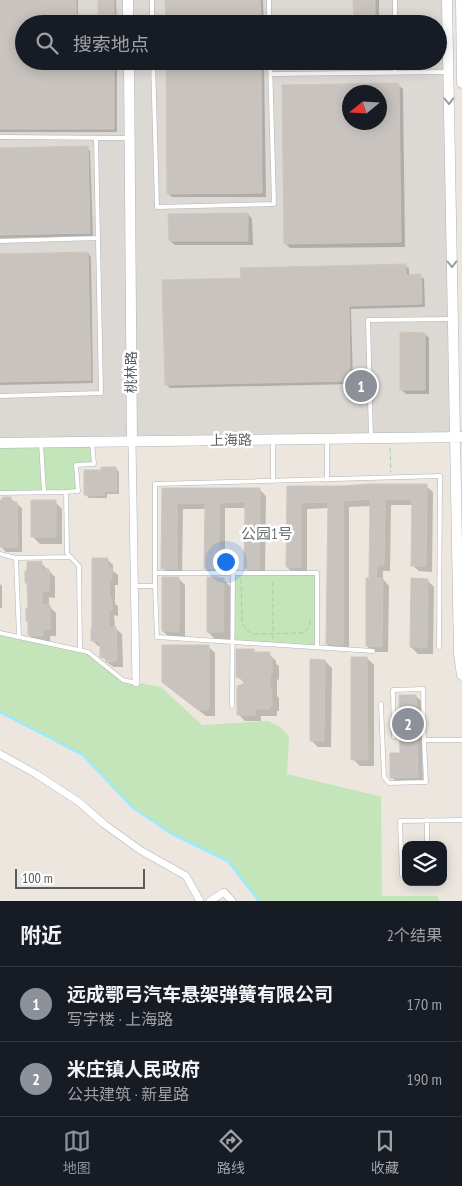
<!DOCTYPE html>
<html lang="zh">
<head>
<meta charset="utf-8">
<style>
	body { margin:0; font-family:"PT Sans Narrow","Noto Sans SC",sans-serif; background:#242831; color:#f1f3f6 }
	.controls { position:absolute; right:15px; bottom:15px; display:grid; overflow:hidden; border-radius:10px; box-shadow:0 2px 12px #0003 }
	.controls button { width:45px; height:45px; display:grid; place-items:center; padding:0; border:0; border-bottom:1px solid #363941; background:#171b24; color:#f1f3f6; font:25px sans-serif }
	.compass { position:absolute; left:342px; top:85px; width:45px; height:45px; border-radius:50%; background:#171b24; box-shadow:0 2px 12px #0003; rotate:252deg }
	.scale { position:absolute; left:15px; bottom:12px; width:130px; box-sizing:border-box; padding-left:5px; border:2px solid #585e60; border-top:0; font-size:14px; line-height:18px; white-space:nowrap; color:#585e60; -webkit-text-stroke:4px #fff; paint-order:stroke }
	.you { position:absolute; left:225px; top:561px; width:18px; height:18px; margin:-12px; border:4px solid #fff; border-radius:50%; background:#1a73e8; box-shadow:0 0 0 8px #1a73e833 }
	.badge { display:grid; place-items:center; width:32px; height:32px; border-radius:50%; background:#8c9099; color:#fff; font-size:16px; font-weight:700 }
	.pin { position:absolute; translate:-50% -50%; border:2px solid #fff; box-shadow:0 1px 5px #0006 }
	.list { margin:0; padding:0; list-style:none }
	h2 { display:flex; justify-content:space-between; align-items:center; height:65px; margin:0; padding:0 20px; font-size:21px }
	h2 small { font-size:16px; font-weight:400; color:#9ea1a6 }
	.list li { display:grid; grid-template-columns:32px 1fr auto; gap:15px; align-items:center; box-sizing:border-box; height:75px; padding:0 20px; border-top:1px solid #363941 }
	.list b { display:block; font-size:19px; white-space:nowrap }
	.list p { margin:0; font-size:16px; white-space:nowrap; color:#9ea1a6 }
	.list em { font-size:16px; font-style:normal; color:#9ea1a6 }
	.icon { flex:none; width:28px; height:28px; fill:none; stroke:currentColor; stroke-width:2; stroke-linecap:round; stroke-linejoin:round }
	.map { position:relative; flex:none; width:462px; height:901px; overflow:hidden }
	.search { position:absolute; background:#171b24; box-shadow:0 2px 12px #0003; left:15px; right:15px; top:15px; height:55px; display:flex; align-items:center; gap:12px; box-sizing:border-box; padding:0 18px; border-radius:28px; color:#9ea1a6; font-size:19px }
	.sheet { height:215px; background:#171b24 }
	nav { display:flex; justify-content:space-around; align-items:center; box-sizing:border-box; height:70px; border-top:1px solid #363941; background:#171b24; font-size:14px; color:#9ea1a6 }
	nav a { display:grid; justify-items:center; gap:2px }
	nav .on { color:#8c9099 }
	.map>svg:first-child { display:block }
	.industrial { fill:#dcd8d4; fill-rule:evenodd }
	.green { fill:#c4e4ba }
	.shadow { fill:#0003; fill-rule:evenodd }
	.lines { fill:none; stroke-linecap:round; stroke-linejoin:round }
	.stream { stroke:#9bebff; stroke-width:2.5 }
	.building { fill:#c8c3be; stroke:#d0c6bd; fill-rule:evenodd }
	.lane-casing { stroke:#b0b4b7; stroke-width:5 }
	.street-casing { stroke:#b0b4b7; stroke-width:8 }
	.secondary-casing { stroke:#afb5b7; stroke-width:11 }
	.path { stroke:#9dd69f; stroke-width:1; stroke-dasharray:5 2.5; stroke-linecap:butt }
	.lane { stroke:#fff; stroke-width:4 }
	.street { stroke:#fff; stroke-width:7 }
	.secondary { stroke:#fff; stroke-width:10 }
	.oneway { stroke:#9b9ea0 }
	.labels { text-anchor:middle; dominant-baseline:central; stroke-width:5; stroke-linejoin:round; paint-order:stroke }
	.street-label { font-size:14px; fill:#585e60; stroke:#fff }
	.neighbourhood-label { font-size:15px; fill:#697072; stroke:#fff }
</style>
</head>
<body>
<div class="map">
<svg width="462" height="901" viewBox="0 0 462 901">
	<rect width="100%" height="100%" fill="#ece6df"/>
	<path class="industrial" d="M0 0H449L455 437 0 443ZM24 24H438V61H24ZM350 92H380V122H350Z"/>
	<path class="green" d="M92 442 94 464 77 465 78 491 0 493V443Z
		M233 573H317V647L232 642Z
		M0 633 88 652 123 680 161 687 202 725 268 721 279 726 289 737 287 774 374 795 381 796 382 896H438L439 901H259L228 861 172 834 132 807 83 755 0 712Z"/>
	<path class="shadow" d="M0 0H78V16H99V0H116L117 24H24V61H117V132H0Z
		M166 0H263L264 24H166Z
		M354 0H379V24H355Z
		M167 61H264L266 197H172L168 193Z
		M398 85 403 89 405 247 290 248 285 243 283 86ZM350 92H380V122H350Z
		M87 148 90 151 93 236 0 238V150Z
		M248 214 252 219 253 245H175L170 241Z
		M88 253 91 257 93 383 0 385V255Z
		M406 266 409 269V276H420L424 279 425 307 351 309 353 384 170 388 166 384 242 279Z
		M425 334 429 338V394H406L401 389Z
		M116 468 119 472V494H107V498H89L85 494Z
		M426 486 433 492 432 572 419 571 412 565 413 505H391L390 571H383V579L389 586 388 652H373L367 646 370 579 371 506 349 507V651L334 650 327 644 329 508 307 509V573H293L287 567 288 487Z
		M164 489H259L266 496 265 575H252L245 569 246 508H225V575H211L205 569 206 509H183L182 575H169L163 568Z
		M10 498 22 508V552H6L1 547 0 508Z
		M55 502 62 509V544H40L33 537Z
		M107 559 113 565V571L118 575V585H115V604L118 606V616L114 615 115 628 122 634 123 667H114L109 664 102 656 101 646H98L92 640Z
		M41 563 55 577V598L49 597V606L56 613V636H50V643L36 642 29 635V622L27 620 29 609V585L26 583Z
		M178 578 185 585V638H170L163 631Z
		M223 579 230 586V639H215L208 632Z
		M427 580 434 587 433 654H418L411 647Z
		M0 584 2 586V608H0Z
		M208 646 215 653V716H206L171 689 163 682Z
		M253 650 257 654H269L276 661V664L279 666V680L277 679V696L279 698V711H277V716H261V721H245L238 714 245 684 238 676Z
		M367 658 374 665V766H360L353 759Z
		M325 661 332 668 331 747H318L311 740Z
		M416 696 421 701 423 782H396L392 777 401 755Z"/>
	<g class="lines">
		<path class="stream" d="M0 712 83 755 132 807 172 834 228 861 259 901"/>
	</g>
	<path class="building" d="M0 0H76V15H98V0H114V24H24V61H114V129H0Z
		M165 0H260L261 24H166Z
		M353 0H375V24H354Z
		M166 61H261L262 193 167 194Z
		M399 83 401 242 284 244 282 85ZM350 92H380V122H350Z
		M88 146 90 233 0 235V148Z
		M248 213V241H169L168 214Z
		M88 252 91 380 0 382V254Z
		M406 264V275L421 274 422 304 349 306 350 381 165 385 162 280 241 278 240 268Z
		M400 332 425 333V390H400Z
		M101 467H116L117 491H104V495H84V470H101Z
		M370 484H427L426 566H411L412 499H385L384 565H377L376 578H383L382 647 366 646V578H369L370 499 343 501V645L326 644 328 502 301 503V567H286L287 486H343Z
		M162 488H260L259 569H244L245 502 219 503V569H204L205 503H177V569H161Z
		M3 497H11V502H17L18 547H0V501Z
		M31 500H56V537H31Z
		M92 558H108V568H112V579H109L110 599H112V610H109V627H116L117 661 106 662V658H102L100 657V641H91V628L92 627Z
		M42 561V569H49V591H42V605H50V629H43V636H33L28 635V621H26V608H28L27 583H25V571H27V562Z
		M162 577H179V631H162Z
		M207 577H219V578H224L223 632H207Z
		M411 578 428 579 427 647H410Z
		M162 645H209V709L198 710 162 682Z
		M236 649H254V652H270V658H272V673H270V690H272V705H270V709H255V715H237V686L248 682 236 677Z
		M351 657H367L368 760H351Z
		M310 659 325 660 324 741H310Z
		M399 695H416L418 777 390 778V753H400Z"/>
	<g class="lines">
		<defs>
			<path id="lane" d="M152 0V24
				M269 0V24
				M395 0V24
				M153 61 157 207 274 204 270 61
				M395 61V72
				M271 74 446 72
				M0 137 129 138
				M0 241 98 238
				M0 396 101 393 96 138
				M371 438 368 320 453 319
				M41 444 44 492
				M327 480V439
				M273 481V441
				M66 492 78 491 76 465 94 464 92 443
				M0 493 66 492 67 553 79 566 80 650
				M0 554 16 558 19 637
				M16 558 71 557
				M155 573H317V647
				M135 586H155V484L440 476 439 647
				M155 586 157 637 373 651
				M0 633 88 652 123 680 136 683
				M381 704 384 777 389 783 426 782 424 740
				M232 706 233 573
				M394 737 393 690 423 689 424 740H462
				M427 820V845
				M406 875H402L400 821 462 820"/>
			<path id="street" d="M132 442 136 683
				M0 754 36 774 79 802 104 824 140 850 186 876 200 901
				M210 901 224 892 232 901"/>
			<path id="secondary" d="M128 0V24
				M447 0 459 653 462 675
				M461 0 462 83
				M129 61 132 442
				M0 443 461 437"/>
		</defs>
		<use href="#lane" class="lane-casing"/>
		<use href="#street" class="street-casing"/>
		<use href="#secondary" class="secondary-casing"/>
		<path class="path" d="M390 448 391 472
			M241 579 242 620C244 628 246 631 254 634L301 633 306 631 309 626 310 620
			M273 639V580"/>
		<use href="#lane" class="lane"/>
		<use href="#street" class="street"/>
		<use href="#secondary" class="secondary"/>
	</g>
	<defs><path id="oneway-chevron" d="M-2-3.5L2.5 0L-2 3.5" fill="none" stroke-width="1.6" stroke-linecap="round" stroke-linejoin="round" transform="scale(1.25)"/></defs>
	<g class="oneway">
		<use href="#oneway-chevron" transform="translate(449 101) rotate(89)"/>
		<use href="#oneway-chevron" transform="translate(452 264) rotate(89)"/>
	</g>
	<g class="labels">
		<g class="street-label">
			<text transform="translate(131 372) rotate(-90)">桃林路</text>
			<text transform="translate(231 440) rotate(-1)">上海路</text>
		</g>
		<g class="neighbourhood-label">
			<text x="267" y="533">公园1号</text>
		</g>
	</g>
</svg>
<div class="controls">
<button><svg class="icon" aria-label="layers" viewBox="0 0 24 24"><path d="M12 4l9 5-9 5-9-5zM3 14l9 5 9-5"/></svg></button>
</div>
<svg class="compass" viewBox="-18 -18 36 36"><path d="M0-13l5 13h-10z" fill="#e53935"/><path d="M0 13l5-13h-10z" fill="#9ea1a6"/></svg>
<div class="scale">100 m</div>
<div class="you"></div>
<div class="pin badge" style="left:361px;top:386px">1</div>
<div class="pin badge" style="left:408px;top:724px">2</div>
<div class="search"><svg class="icon" aria-label="search" viewBox="0 0 24 24"><circle cx="10" cy="10" r="6"/><path d="M15 15l6 6"/></svg>搜索地点</div>
</div>
<section class="sheet">
<h2>附近<small>2个结果</small></h2>
<ul class="list">
<li><span class="badge">1</span><div><b>远成鄂弓汽车悬架弹簧有限公司</b><p>写字楼 · 上海路</p></div><em>170 m</em></li>
<li><span class="badge">2</span><div><b>米庄镇人民政府</b><p>公共建筑 · 新星路</p></div><em>190 m</em></li>
</ul>
</section>
<nav>
<a class="on"><svg class="icon" aria-label="map" viewBox="0 0 24 24"><path d="M3 6l6-2 6 2 6-2v14l-6 2-6-2-6 2zM9 4v14M15 6v14"/></svg>地图</a>
<a><svg class="icon" aria-label="directions" viewBox="0 0 24 24"><path d="M12 3l9 9-9 9-9-9zM9 14v-3h6M13 9l2 2-2 2"/></svg>路线</a>
<a><svg class="icon" aria-label="saved" viewBox="0 0 24 24"><path d="M7 4h10v16l-5-4-5 4z"/></svg>收藏</a>
</nav>
</body>
</html>
